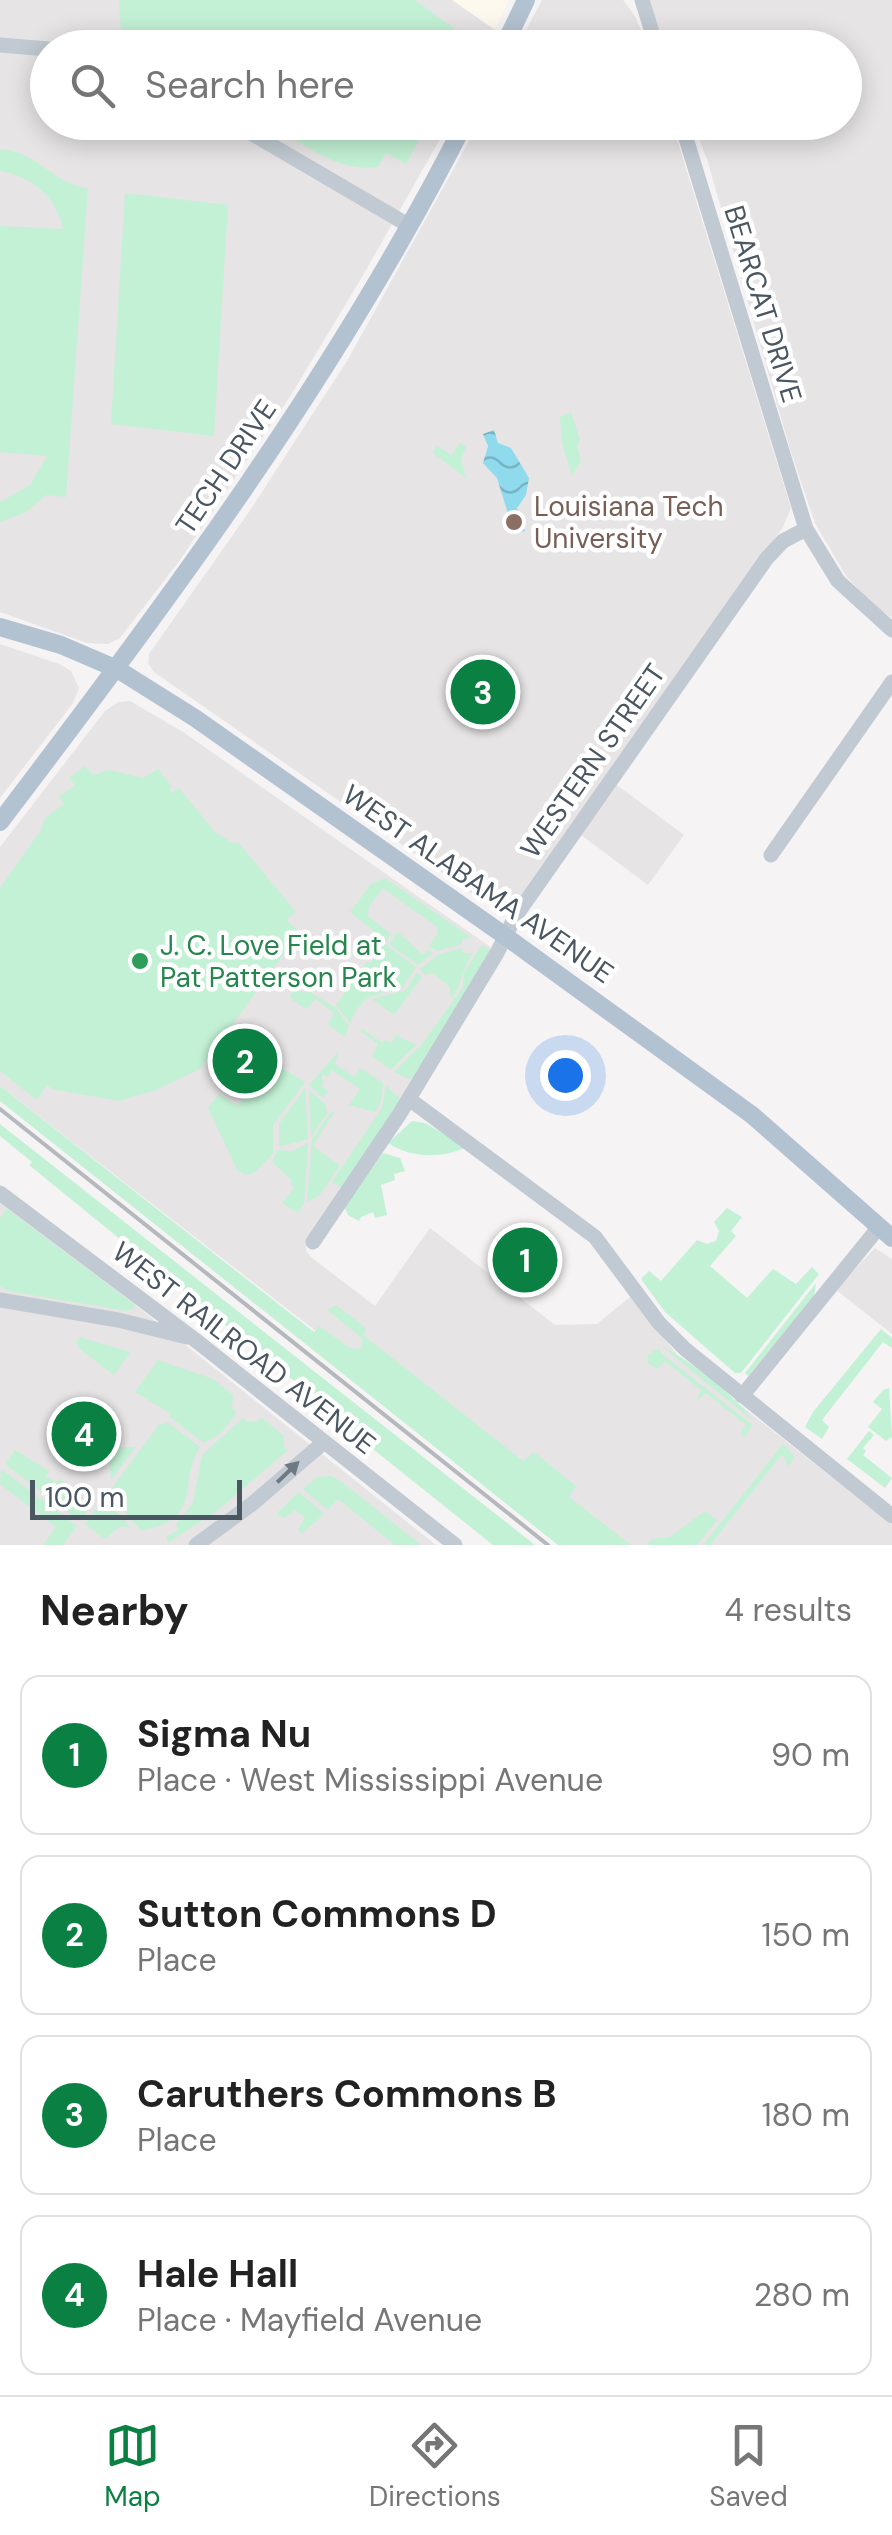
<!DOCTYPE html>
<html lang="en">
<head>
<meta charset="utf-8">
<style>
	body { margin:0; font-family:"DM Sans",sans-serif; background:#f6f6f6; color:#222 }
	.scale { position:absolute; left:30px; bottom:25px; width:212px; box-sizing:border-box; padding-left:10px; border:5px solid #4a5661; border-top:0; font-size:28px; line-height:35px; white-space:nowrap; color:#4a5661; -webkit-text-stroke:8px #fff; paint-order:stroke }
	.you { position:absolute; left:565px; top:1075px; width:35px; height:35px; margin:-25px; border:8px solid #fff; border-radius:50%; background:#1a73e8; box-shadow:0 0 0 15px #1a73e833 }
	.badge { display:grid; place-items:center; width:65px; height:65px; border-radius:50%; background:#0b8043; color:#fff; font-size:32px; font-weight:700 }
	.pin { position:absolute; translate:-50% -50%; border:5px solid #fff; box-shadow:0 2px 10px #0006 }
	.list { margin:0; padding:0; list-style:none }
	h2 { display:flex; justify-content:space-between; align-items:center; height:130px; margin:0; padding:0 40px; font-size:42px }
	h2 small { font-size:32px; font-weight:400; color:#767676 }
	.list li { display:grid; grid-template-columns:65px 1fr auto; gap:30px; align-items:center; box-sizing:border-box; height:160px; margin:0 20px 20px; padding:0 20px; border:2px solid #e0e0e0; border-radius:20px }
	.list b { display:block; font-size:38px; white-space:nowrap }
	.list p { margin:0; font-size:32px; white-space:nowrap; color:#767676 }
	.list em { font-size:32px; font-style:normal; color:#767676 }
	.icon { flex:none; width:55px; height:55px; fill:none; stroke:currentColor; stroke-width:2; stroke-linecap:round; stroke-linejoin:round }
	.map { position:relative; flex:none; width:892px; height:1545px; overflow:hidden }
	.search { position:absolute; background:#fff; box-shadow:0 5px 25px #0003; left:30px; right:30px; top:30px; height:110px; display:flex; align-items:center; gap:25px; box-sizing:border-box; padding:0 35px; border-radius:55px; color:#767676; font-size:38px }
	.sheet { height:850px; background:#fff }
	nav { display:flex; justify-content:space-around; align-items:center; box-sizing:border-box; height:140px; border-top:2px solid #e0e0e0; background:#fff; font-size:28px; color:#767676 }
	nav a { display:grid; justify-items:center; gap:5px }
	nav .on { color:#0b8043 }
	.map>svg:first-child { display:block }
	.commercial { fill:#fdf9ef }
	.education { fill:#e6e4e5 }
	.grass { fill:#c3f1d5 }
	.water { fill:url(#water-waves) }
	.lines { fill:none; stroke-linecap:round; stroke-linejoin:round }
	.minor { stroke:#c1cad2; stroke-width:15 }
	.major { stroke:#b3c2d1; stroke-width:18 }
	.rail { stroke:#b5b8bd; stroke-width:4 }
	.oneway { fill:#6e7983 }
	.education-dot { fill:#8d6e63; stroke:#fff; stroke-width:4 }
	.leisure-dot { fill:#2e9e5b; stroke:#fff; stroke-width:4 }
	.labels { text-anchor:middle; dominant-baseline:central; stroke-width:9; stroke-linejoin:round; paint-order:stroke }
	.street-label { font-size:28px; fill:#4a5661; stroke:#fff }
	.education-label { font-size:28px; fill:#785e54; stroke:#fff; text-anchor:start }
	.leisure-label { font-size:28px; fill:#27864d; stroke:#fff; text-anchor:start }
</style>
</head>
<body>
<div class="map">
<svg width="892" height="1545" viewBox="0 0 892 1545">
	<defs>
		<pattern id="water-waves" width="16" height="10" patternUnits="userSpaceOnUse" patternTransform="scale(2.5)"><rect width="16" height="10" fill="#90daee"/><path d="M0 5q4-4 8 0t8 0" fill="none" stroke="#78b4c4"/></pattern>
	</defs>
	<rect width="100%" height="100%" fill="#f5f3f3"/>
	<path class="commercial" d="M452 0H509L495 30Z"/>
	<path class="education" d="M0 0H452L495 30 486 48H48V122L449 123 362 277 291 395 180 560 120 638 108 644 87 643 0 612Z
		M542 0H623L635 16 648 47H517Z
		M649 0H892V618L871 603 846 576 815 523 790 449 707 159 693 123 844 122V48L665 47Z
		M479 123H672L791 508 783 527 513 908 507 912 490 906 154 672 148 663 149 654 249 512 347 361Z
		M0 644 59 664 71 671 79 688 73 703 0 798Z
		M130 701 183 732 492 948 402 1101 307 1240 306 1251 312 1258 375 1306 430 1228 555 1325 597 1324 631 1296 678 1356 892 1525V1545H592L0 1086V847L105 711 118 702Z
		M617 785 684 835 648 885 581 835Z
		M0 1197 436 1545H0Z
		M875 1248 892 1259V1334L835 1289Z"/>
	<path class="grass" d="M119 0H415L470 40 466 48 147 47 121 32Z
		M269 123H428L406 164 386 153 378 167C338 173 302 143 269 123Z
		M0 149C37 151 54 185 88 188L66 497 46 495 26 512 0 522V502L30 485 47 456 0 452V226L63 229C58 198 30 175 0 171Z
		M125 193 228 205 214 436 111 424Z
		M571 412 580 440 577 446 581 461 572 476 562 443 560 417Z
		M460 443 466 447 461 459 466 478 433 453 436 445 451 455Z
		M85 766 93 775 109 770 143 778 158 769 172 787 169 789 172 793 179 788 215 832 234 844 238 842 296 912 286 920 300 932 200 1069 156 1090 119 1101 52 1089 47 1085 37 1100 0 1071V888L41 830 45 818 64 804 59 797 75 785 69 778Z
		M385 878 472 938 462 939V944L437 951 429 946 438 933 437 927 383 888 369 906 368 916 391 934 386 941 350 912 371 884Z
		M398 932 423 955 428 950 433 953 418 965 389 944Z
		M379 940 416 967 402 988C373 997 365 990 350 1023L336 1005 367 961 370 964 377 954 372 949Z
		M482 945 492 951 414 1076 409 1079 394 1072 422 1044 463 987 464 972Z
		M462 948 463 953H473C460 970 464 983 452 997L449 994 450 987 433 973 425 975 420 969 438 955Z
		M417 972 422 977 394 1015 372 999 406 990Z
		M294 988 305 993 307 990 336 1008 349 1026 344 1037 328 1024 334 1013 316 999 306 1009 290 998Z
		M362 1029 383 1043 386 1040 391 1043 396 1035 416 1045 391 1070 372 1056 378 1044 360 1031Z
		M339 1051 335 1064 354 1077 361 1068 383 1083 381 1102 375 1112 349 1105 360 1089 332 1070 327 1077 323 1074 321 1078 324 1081 321 1086 328 1091 323 1098 309 1085Z
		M275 1064 305 1082 273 1125V1154L254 1173 245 1175 237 1170 208 1108 219 1094 238 1106 265 1065Z
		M386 1085 402 1101 342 1188 332 1182 382 1108Z
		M0 1086 314 1332 319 1326 350 1348 359 1349 363 1343 361 1337 327 1310 336 1305 366 1328 363 1335 523 1461 534 1452 576 1486 569 1497 631 1545H558L0 1101Z
		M305 1088 308 1139 279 1147V1124Z
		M309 1090 325 1104 327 1113 311 1137Z
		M335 1111 313 1146 340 1166 319 1196 307 1202 312 1140 330 1113Z
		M412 1121 425 1123 466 1147C443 1159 410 1158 388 1143Z
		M0 1124 535 1545H493L319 1406 309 1393 29 1165 32 1162 0 1136Z
		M308 1143 304 1204 298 1213 282 1203 294 1188 290 1183 292 1180 272 1162 278 1150 292 1151Z
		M383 1153 400 1158 405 1171 394 1174 395 1180 381 1185 387 1215 375 1218 373 1212 361 1217 359 1221 348 1215 344 1206Z
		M727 1208 742 1217 731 1231 736 1236 710 1266 747 1298 773 1269 796 1284 812 1267 819 1274 741 1373H735L665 1312 641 1279 649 1271 661 1281 697 1240 707 1244 716 1241 719 1231 714 1222Z
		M7 1209 135 1305 134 1308 127 1311 8 1291 0 1286V1218Z
		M816 1283 814 1297 748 1376 745 1373Z
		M881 1329 892 1338V1348L883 1342 822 1420 829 1427 822 1439 805 1427 813 1412Z
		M79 1337 131 1352 114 1375 81 1350 76 1343Z
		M663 1347C683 1355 743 1402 752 1420Z
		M659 1348 661 1353 752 1425 745 1437 740 1434 746 1425 706 1393 696 1401 701 1390 665 1361 657 1369 648 1363V1355Z
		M158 1360 213 1379 233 1395 232 1408 237 1413 221 1433 204 1443 170 1417 171 1414 135 1392Z
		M889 1388 892 1437 886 1441 868 1427 882 1409 873 1402 883 1390Z
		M261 1417 284 1436V1448L288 1450 218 1510 168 1543 166 1537 178 1530 176 1524 193 1503 202 1455 243 1418 248 1422 257 1421Z
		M166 1421 200 1447C176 1486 206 1517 141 1531L109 1492 160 1423 163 1425Z
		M869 1431 874 1435 863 1448 866 1451 863 1455 892 1478 885 1488 847 1459Z
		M783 1444 795 1457 788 1466 782 1454 710 1545H703Z
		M114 1447H136L111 1480 109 1455Z
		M15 1450 49 1471 46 1476 56 1483 60 1479 74 1490 70 1496 88 1510 80 1521 5 1464Z
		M1 1469 77 1526 63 1545H43L56 1527 0 1484Z
		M332 1476 343 1483 421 1545H395L338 1499 328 1510 303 1489 317 1477Z
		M299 1492 324 1514 302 1534 298 1530 305 1518 295 1510 284 1518 276 1514Z
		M107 1501 131 1528 121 1526 105 1539 85 1524 101 1502 104 1504Z
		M705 1511 717 1520 697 1545H646L652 1539 670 1537Z"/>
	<path class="water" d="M494 430 498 443 511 448 529 478 526 495 517 508 525 531 514 533 497 478 483 463 488 446 483 434Z"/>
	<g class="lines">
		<path class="minor" d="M642 0 657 48
			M0 45 48 49
			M232 122 408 225
			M681 122 806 529 838 581 892 630
			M771 855 892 682
			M409 1099 595 1237 659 1323 685 1349 892 1516
			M0 1193 194 1339 455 1545
			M313 1242 399 1115 497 953 515 917 767 558 783 541 806 529
			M0 1300 118 1320 187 1337
			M742 1396 879 1227
			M196 1545 252 1504 324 1442"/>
		<path class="major" d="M503 48 526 0
			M0 627 61 645 117 669 195 718 505 936 752 1115 892 1238
			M0 822C170 599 338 373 465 122"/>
		<path class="rail" d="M0 1109 548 1545"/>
	</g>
	<defs><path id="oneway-solid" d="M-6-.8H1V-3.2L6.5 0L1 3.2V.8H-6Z" transform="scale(2.5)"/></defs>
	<use class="oneway" href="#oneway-solid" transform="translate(288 1472) rotate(-44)"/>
	<circle class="education-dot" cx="514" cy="522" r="10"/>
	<circle class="leisure-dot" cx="140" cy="961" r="10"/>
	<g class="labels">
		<g class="street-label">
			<text transform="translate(763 304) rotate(73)">BEARCAT DRIVE</text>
			<text transform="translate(226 467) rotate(-56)">TECH DRIVE</text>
			<text transform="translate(593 761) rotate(-55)">WESTERN STREET</text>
			<text transform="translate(478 884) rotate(35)">WEST ALABAMA AVENUE</text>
			<text transform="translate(244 1348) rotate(38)">WEST RAILROAD AVENUE</text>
		</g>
		<g class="education-label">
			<text x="534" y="506">Louisiana Tech<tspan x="534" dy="32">University</tspan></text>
		</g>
		<g class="leisure-label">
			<text x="160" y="945">J. C. Love Field at<tspan x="160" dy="32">Pat Patterson Park</tspan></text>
		</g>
	</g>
</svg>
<div class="scale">100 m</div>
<div class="you"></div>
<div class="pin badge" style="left:525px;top:1260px">1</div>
<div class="pin badge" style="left:245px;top:1061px">2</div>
<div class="pin badge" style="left:483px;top:692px">3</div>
<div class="pin badge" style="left:84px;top:1434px">4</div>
<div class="search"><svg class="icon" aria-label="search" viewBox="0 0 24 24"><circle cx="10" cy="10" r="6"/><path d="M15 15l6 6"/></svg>Search here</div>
</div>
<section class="sheet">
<h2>Nearby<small>4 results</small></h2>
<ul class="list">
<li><span class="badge">1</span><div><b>Sigma Nu</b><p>Place · West Mississippi Avenue</p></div><em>90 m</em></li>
<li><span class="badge">2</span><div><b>Sutton Commons D</b><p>Place</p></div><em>150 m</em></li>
<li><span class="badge">3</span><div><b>Caruthers Commons B</b><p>Place</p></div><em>180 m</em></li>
<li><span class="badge">4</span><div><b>Hale Hall</b><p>Place · Mayfield Avenue</p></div><em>280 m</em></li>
</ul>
</section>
<nav>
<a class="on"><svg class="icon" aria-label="map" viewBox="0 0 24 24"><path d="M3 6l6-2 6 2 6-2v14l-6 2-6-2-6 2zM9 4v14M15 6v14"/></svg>Map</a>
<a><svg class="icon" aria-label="directions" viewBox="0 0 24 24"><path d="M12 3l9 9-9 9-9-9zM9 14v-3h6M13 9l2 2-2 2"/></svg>Directions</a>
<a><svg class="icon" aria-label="saved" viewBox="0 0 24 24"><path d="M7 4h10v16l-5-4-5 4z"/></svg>Saved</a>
</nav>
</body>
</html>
